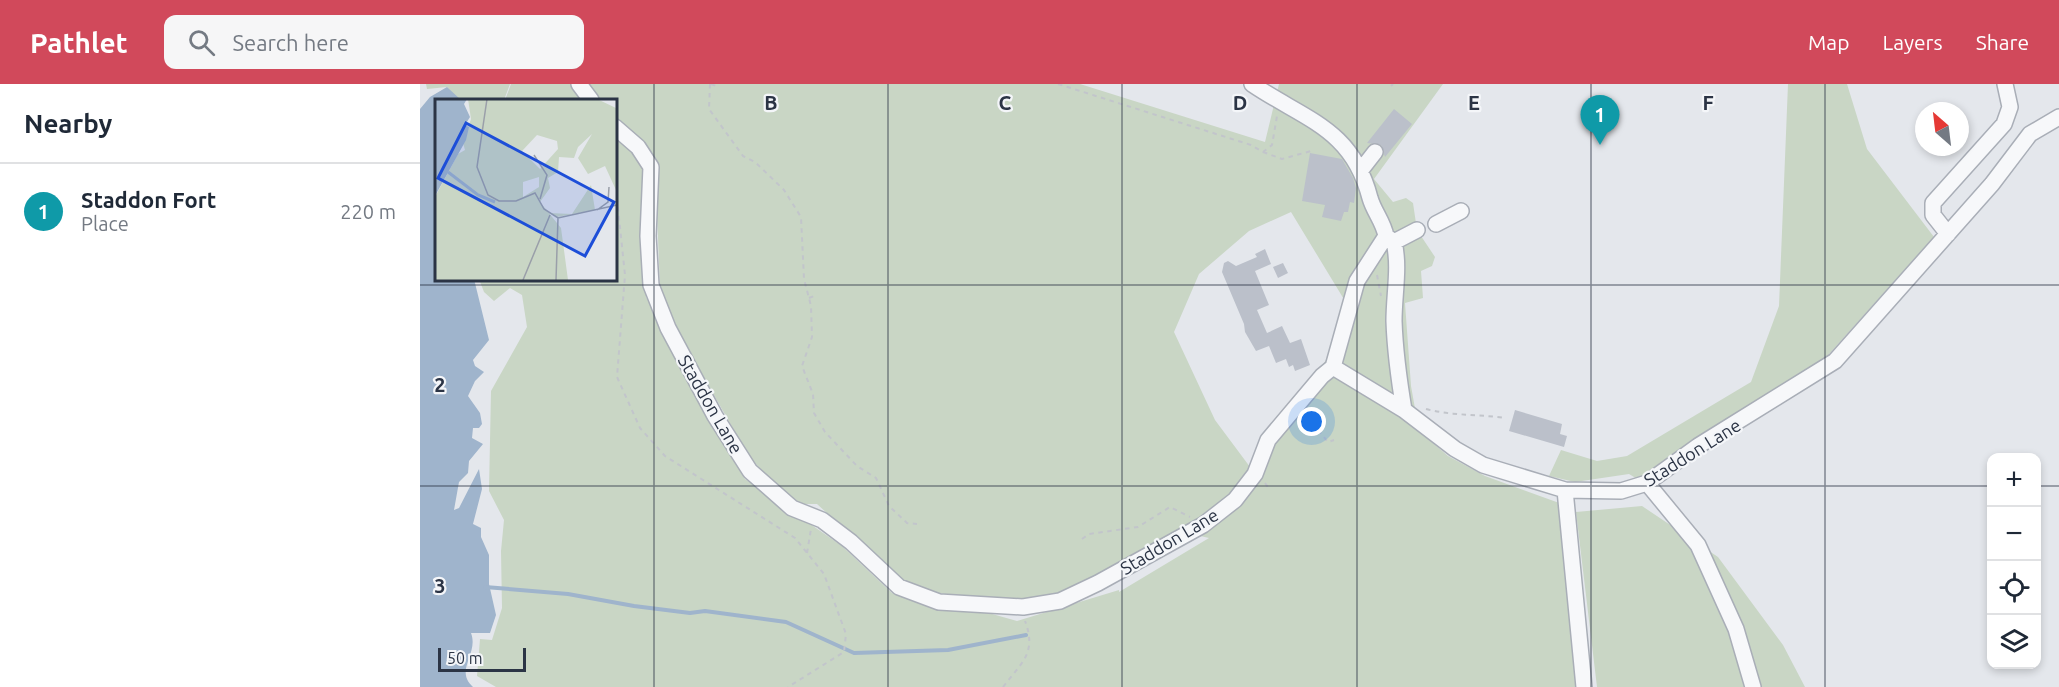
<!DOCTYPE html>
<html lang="en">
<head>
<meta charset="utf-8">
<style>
	body { margin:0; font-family:Ubuntu,sans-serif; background:#f6f6f7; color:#1f2937 }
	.controls { position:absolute; right:18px; bottom:18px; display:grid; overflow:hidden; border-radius:12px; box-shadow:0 3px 9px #0003 }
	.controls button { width:54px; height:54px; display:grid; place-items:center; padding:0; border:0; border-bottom:2px solid #e0e1e3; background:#fff; color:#1f2937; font:30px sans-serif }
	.compass { position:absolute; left:1495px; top:18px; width:54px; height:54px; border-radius:50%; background:#fff; box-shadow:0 3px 9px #0003; rotate:332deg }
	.scale { position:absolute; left:18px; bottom:15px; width:88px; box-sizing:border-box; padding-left:6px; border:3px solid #2b3445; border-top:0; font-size:16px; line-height:21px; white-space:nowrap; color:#2b3445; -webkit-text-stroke:4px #f4f6f9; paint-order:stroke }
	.you { position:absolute; left:892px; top:338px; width:21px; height:21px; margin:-15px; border:4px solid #fff; border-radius:50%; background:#1a73e8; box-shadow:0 0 0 9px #1a73e833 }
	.badge { display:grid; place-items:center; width:39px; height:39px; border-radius:50%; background:#d1495b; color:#fff; font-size:20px; font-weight:700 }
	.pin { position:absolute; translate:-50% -50px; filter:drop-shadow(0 2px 3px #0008) }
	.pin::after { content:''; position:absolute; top:32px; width:21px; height:18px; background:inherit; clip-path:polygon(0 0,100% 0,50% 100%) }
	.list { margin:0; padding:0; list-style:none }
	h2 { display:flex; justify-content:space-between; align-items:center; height:78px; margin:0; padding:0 24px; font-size:26px }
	h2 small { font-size:20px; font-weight:400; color:#747a83 }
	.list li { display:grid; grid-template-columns:39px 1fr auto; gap:18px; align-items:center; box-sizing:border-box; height:96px; padding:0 24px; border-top:2px solid #e0e1e3 }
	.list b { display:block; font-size:22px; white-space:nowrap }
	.list p { margin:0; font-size:20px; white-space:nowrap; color:#747a83 }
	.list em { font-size:20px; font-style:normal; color:#747a83 }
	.icon { flex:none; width:33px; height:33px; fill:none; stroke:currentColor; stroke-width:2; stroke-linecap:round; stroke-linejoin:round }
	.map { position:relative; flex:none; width:1639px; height:603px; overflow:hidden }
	header { display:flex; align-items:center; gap:36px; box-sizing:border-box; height:84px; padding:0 30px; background:#d1495b; color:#fff }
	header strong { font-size:28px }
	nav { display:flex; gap:33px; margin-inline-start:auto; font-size:21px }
	.search { width:420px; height:54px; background:#f6f6f7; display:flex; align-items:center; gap:15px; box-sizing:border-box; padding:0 21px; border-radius:12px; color:#747a83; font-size:22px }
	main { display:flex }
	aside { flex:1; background:#fff }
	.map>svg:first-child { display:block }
	.green { fill:#c9d6c5; fill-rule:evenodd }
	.water { fill:#9fb4cc }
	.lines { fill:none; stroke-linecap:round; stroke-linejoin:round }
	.stream { stroke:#9fb4cc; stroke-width:4 }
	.building { fill:#bbc0ca }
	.minor-casing { stroke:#a9aeb7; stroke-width:18 }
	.path { stroke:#c2c5cb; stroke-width:2; stroke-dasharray:4.5 4.5; stroke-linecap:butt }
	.minor { stroke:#f7f8fa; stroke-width:15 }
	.grid { fill:none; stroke:#2b3445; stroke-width:1.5; stroke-opacity:0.55 }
	.labels { text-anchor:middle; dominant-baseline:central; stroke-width:4.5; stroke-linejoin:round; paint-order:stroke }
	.street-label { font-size:18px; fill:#2b3445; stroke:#f4f6f9 }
	.inset-river { fill:none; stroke:#9fb4cc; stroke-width:3 }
	.inset-road { fill:none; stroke:#9a9fa9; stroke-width:1.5 }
	.view { fill:#1d4ed8; fill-opacity:0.15; stroke:#1d4ed8; stroke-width:3 }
	.inset-edge { fill:none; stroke:#2b3445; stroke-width:3 }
	.grid-label { font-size:20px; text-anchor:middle; font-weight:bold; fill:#2b3445; stroke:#f4f6f9; stroke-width:4.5; stroke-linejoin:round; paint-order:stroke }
</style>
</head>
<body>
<header>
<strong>Pathlet</strong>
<div class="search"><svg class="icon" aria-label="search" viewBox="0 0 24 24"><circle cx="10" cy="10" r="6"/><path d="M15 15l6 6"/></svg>Search here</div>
<nav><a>Map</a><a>Layers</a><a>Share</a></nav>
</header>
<main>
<aside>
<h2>Nearby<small></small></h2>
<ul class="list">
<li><span class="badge" style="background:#0f9aa8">1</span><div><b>Staddon Fort</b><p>Place</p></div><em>220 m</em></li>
</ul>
</aside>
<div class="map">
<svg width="1639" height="603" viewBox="0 0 1639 603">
	<rect width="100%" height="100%" fill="#e4e7ec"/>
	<path class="green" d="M6 0H90L84 16H39L27 3 7 5Z
		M91 0H154L165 16H85Z
		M167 0H660L845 58 859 0H1023L954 95 973 118 986 114 993 119 997 146 1015 173 1012 182 1001 187 1003 214 985 219 991 302 999 347 1028 372 1065 392 1142 420 1158 603H76L57 592 60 555 72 556 82 524 81 467 84 436 69 407 71 307 107 243 102 211 90 204 74 217 64 208 59 195H195V49L214 66 226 85V213L325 395 422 462 472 509 508 522 558 526 597 537 699 506V508L789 454 763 448 638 514 600 520 518 509 487 498 468 485 397 420H382L361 406 330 374 264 259 240 204 235 79 221 58 195 36V16H178ZM871 128 925 217 911 269 830 383 795 336 754 248 779 190 829 147Z
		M1368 0H1427L1447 65 1514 153 1401 279 1345 311 1219 396 1209 390 1155 398 1129 392 1141 366 1177 377 1207 372 1331 298 1359 222Z
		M1222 422 1298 473 1363 561 1385 603H1177L1156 428Z"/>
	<path class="water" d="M27 3 41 16H16V195H54L69 256 53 276 55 282 64 288 55 297 48 312 60 329 62 340 59 344H53L52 354 63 360 49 377 48 389 39 398 34 426 39 424 59 385 62 405 53 440 61 444V453L69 471V500L76 531 70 549H51C59 570 34 586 53 603H0V25L10 13Z"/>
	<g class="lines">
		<path class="stream" d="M65 503 148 510 214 522 270 529 285 527 366 538 434 569 528 566 606 551"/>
	</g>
	<path class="building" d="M974 25 992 40 965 73 961 61 947 59Z
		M890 69 922 75 933 94 936 104 934 119 930 118 928 128H924L921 137 902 133 905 121 882 117Z
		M845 165 851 180 835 187 849 221 837 226 847 249 862 242 870 259 881 255 890 281 875 287 873 281 869 283 866 275 856 279 849 262 836 267 825 248 824 240 802 188 804 179 808 177 816 182 837 173 835 170Z
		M863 179 868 189 858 194 853 183Z
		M1095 326 1142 340 1140 350 1147 352 1144 363 1089 347Z"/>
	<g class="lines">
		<defs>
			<path id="minor" d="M159 0 171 16
				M832 0C885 36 932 44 950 114 954 128 963 137 966 152L937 197 913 283
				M195 43 218 63 231 83 228 152 231 201 248 244 295 332 330 387 372 424 402 436 431 458 479 503 519 518 603 523 640 517 678 499 783 441 815 416 835 390 848 356 902 292 913 283 984 326 1035 365 1063 381 1145 406 1201 407 1227 399 1278 362 1415 277 1572 100 1610 50 1639 33
				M941 86 955 68
				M1016 140 1041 127
				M1528 150 1513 131V119L1584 40 1590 23 1585 0
				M966 152 974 158C980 183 974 210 974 237 975 267 979 296 984 326
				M974 158 997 146
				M1227 399 1278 461 1316 545 1333 603
				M1145 406 1164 603"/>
		</defs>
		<use href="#minor" class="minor-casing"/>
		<path class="path" d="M290 0 289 25 323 72 335 78 364 106 381 133 384 195 391 222 392 253 382 282 393 310 394 329 405 348 437 382 456 394 469 422 487 439 497 440
			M291 0 299 3
			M638 0 831 61 843 68 852 61 857 32
			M971 2 973 0
			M843 68 862 75 891 67
			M195 96 205 191 197 293 220 344 245 372 375 454 404 490 426 550 424 568 368 603
			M957 191 961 212
			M389 214 397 211
			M1006 325C1032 332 1058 330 1085 334
			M887 332 908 358 914 356
			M845 399 850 406
			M662 455 669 450 718 443 750 423 770 433
			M387 469 391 445
			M583 603C602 578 617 569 605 537"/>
		<use href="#minor" class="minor"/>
	</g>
	<path class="grid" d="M234 0V603M468 0V603M702 0V603M937 0V603M1171 0V603M1405 0V603M0 201H1639M0 402H1572M1616 402H1639"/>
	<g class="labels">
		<g class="street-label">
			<text transform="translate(291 320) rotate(60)">Staddon Lane</text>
			<text transform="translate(1272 368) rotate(-32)">Staddon Lane</text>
			<text transform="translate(749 457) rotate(-31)">Staddon Lane</text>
		</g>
	</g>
	<g transform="translate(15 15)">
		<rect width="182" height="182" fill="#e4e7ec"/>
		<path d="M33 0H162L181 9V91L170 67 153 75 143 59 157 35 143 48 139 59 124 58 123 73 113 79 115 89 105 103 126 129 133 181H0V98L23 55 30 51 28 44 36 20ZM102 36 122 42 123 50 105 70 87 52ZM104 78V88L88 98V83ZM156 86 160 111 122 118 114 114 137 115Z" fill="#c9d6c5" fill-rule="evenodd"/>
		<path d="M0 0H32L29 5 35 18 30 26 34 28 31 41 0 97Z" fill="#9fb4cc"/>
		<path class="inset-river" d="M13 73 43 96 60 103"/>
		<path class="inset-road" d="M52 0 42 68 53 96 64 102H81L100 94 109 110 123 119 182 106M99 56 112 76 105 100M162 111 173 103 174 88M88 181 115 116M121 181 123 119"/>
		<path class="view" d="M31 24 179 103 150 157 3 79Z"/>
		<rect width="182" height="182" class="inset-edge"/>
	</g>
	<g class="grid-label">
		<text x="351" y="26">B</text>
		<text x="585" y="26">C</text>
		<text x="820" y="26">D</text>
		<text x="1054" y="26">E</text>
		<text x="1288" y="26">F</text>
		<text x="20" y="308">2</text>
		<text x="20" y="509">3</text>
	</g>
</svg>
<div class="controls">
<button>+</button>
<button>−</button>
<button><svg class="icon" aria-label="locate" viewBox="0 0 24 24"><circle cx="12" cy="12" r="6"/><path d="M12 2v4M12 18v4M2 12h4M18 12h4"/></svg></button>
<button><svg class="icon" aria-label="layers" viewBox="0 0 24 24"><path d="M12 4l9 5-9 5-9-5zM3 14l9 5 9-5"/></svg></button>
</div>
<svg class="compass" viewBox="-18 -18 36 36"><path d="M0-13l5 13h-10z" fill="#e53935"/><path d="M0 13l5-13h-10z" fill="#747a83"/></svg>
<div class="scale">50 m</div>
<div class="you"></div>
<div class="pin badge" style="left:1180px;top:61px;background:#0f9aa8">1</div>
</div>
</main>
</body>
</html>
